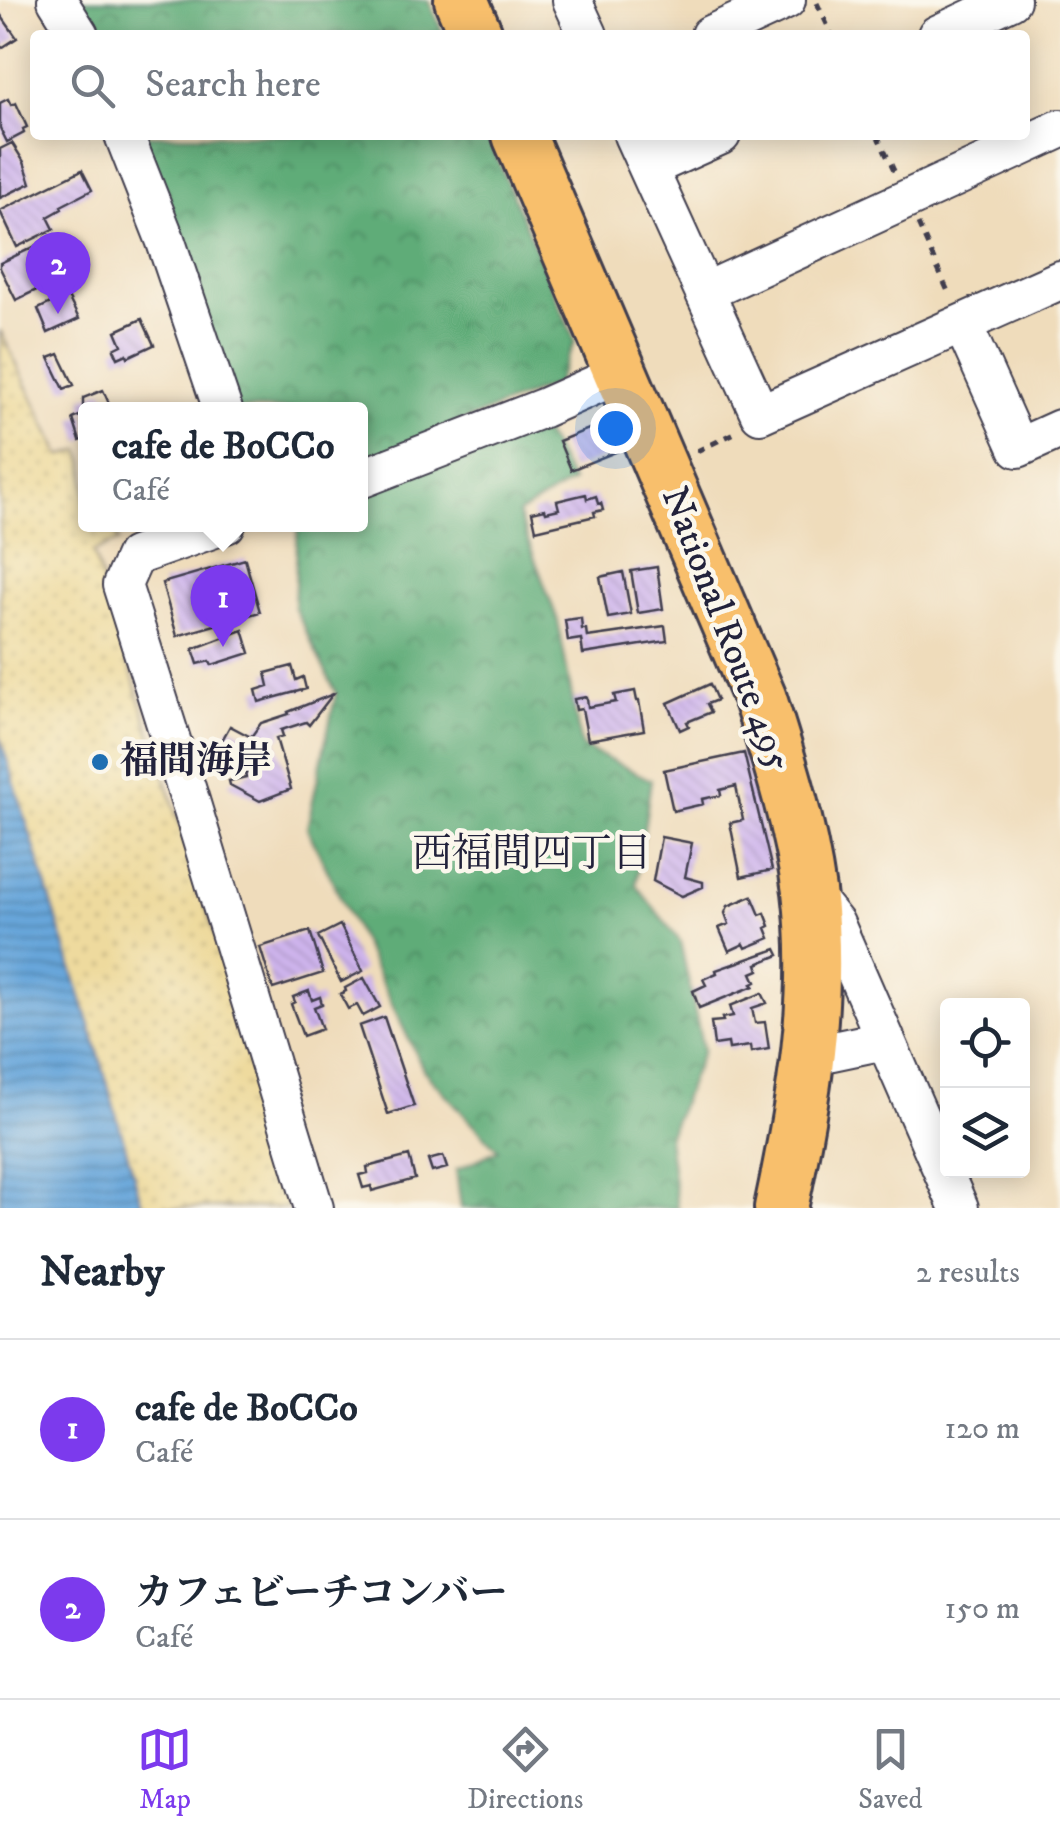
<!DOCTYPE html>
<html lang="en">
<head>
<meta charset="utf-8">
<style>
	body { margin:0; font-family:"IM FELL DW Pica","Noto Serif JP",serif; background:#f6f6f7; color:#1f2937 }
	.controls { position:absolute; right:30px; bottom:30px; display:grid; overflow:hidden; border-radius:10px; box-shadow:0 5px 25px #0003 }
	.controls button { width:90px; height:90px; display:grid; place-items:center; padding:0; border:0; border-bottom:2px solid #e0e1e3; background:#fff; color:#1f2937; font:50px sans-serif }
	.you { position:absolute; left:615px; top:428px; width:35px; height:35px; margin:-25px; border:8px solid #fff; border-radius:50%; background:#1a73e8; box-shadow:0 0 0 15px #1a73e833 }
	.badge { display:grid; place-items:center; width:65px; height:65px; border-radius:50%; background:#7c3aed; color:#fff; font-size:32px; font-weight:700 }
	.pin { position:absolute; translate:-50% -82px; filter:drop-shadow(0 2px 5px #0008) }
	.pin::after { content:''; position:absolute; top:52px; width:35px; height:30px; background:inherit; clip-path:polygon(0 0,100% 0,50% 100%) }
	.popup { position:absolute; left:78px; top:402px; width:290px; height:130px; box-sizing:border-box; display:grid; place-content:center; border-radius:10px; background:#fff; filter:drop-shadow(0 2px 8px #0005); font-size:32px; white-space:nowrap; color:#747a83 }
	.popup b { font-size:38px; color:#1f2937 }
	.popup::after { content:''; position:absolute; left:50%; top:100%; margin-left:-20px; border:20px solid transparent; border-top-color:#fff }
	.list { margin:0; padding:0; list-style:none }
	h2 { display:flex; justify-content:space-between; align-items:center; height:130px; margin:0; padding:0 40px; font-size:42px }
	h2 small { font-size:32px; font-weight:400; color:#747a83 }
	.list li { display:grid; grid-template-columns:65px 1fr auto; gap:30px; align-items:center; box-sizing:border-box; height:180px; padding:0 40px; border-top:2px solid #e0e1e3 }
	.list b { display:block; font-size:38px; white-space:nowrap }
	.list p { margin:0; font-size:32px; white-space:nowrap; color:#747a83 }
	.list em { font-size:32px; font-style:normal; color:#747a83 }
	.icon { flex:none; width:55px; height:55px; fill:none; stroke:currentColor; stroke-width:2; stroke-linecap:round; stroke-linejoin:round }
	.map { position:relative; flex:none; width:1060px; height:1208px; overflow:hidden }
	.search { position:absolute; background:#fff; box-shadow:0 5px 25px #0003; left:30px; right:30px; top:30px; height:110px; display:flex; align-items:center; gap:25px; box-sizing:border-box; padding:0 35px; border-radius:10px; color:#747a83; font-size:38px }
	.sheet { height:490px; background:#fff }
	nav { display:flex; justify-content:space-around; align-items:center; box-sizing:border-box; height:140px; border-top:2px solid #e0e1e3; background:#fff; font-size:28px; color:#747a83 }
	nav a { display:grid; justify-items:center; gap:5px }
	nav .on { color:#7c3aed }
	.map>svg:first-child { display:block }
	.forest { fill:url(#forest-crowns); stroke:#40675a; stroke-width:2.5 }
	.sand { fill:url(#sand-dots); stroke:#887e6c; stroke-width:2.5 }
	.water { fill:url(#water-rules); stroke:#44648a; stroke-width:2.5 }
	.building { fill:url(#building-back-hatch) }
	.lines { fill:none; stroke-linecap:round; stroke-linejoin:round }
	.minor-casing { stroke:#413e4e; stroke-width:42 }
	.highway-casing { stroke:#413e4e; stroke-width:58 }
	.path { stroke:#413e4e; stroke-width:5; stroke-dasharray:8 8; stroke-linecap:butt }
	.minor { stroke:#fff; stroke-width:38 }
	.highway { stroke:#f8bf6c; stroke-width:52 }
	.poi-dot { fill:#1f6fb2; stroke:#fbf7ec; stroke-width:4 }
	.labels { text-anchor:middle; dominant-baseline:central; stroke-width:9; stroke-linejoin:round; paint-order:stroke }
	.street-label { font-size:38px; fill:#22223b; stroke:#fbf7ec }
	.poi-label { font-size:38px; font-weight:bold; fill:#22223b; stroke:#fbf7ec; text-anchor:start }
	.neighbourhood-label { font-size:40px; fill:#22223b; stroke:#fbf7ec }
</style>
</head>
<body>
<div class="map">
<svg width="1060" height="1208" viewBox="0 0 1060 1208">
	<defs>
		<pattern id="forest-crowns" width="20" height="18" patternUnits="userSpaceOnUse" patternTransform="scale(2.5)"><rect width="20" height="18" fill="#5fac78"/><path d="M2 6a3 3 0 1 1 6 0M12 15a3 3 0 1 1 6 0" fill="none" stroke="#4e8c64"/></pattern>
		<pattern id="sand-dots" width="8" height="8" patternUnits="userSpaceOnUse" patternTransform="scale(2.5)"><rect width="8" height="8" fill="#eeda9e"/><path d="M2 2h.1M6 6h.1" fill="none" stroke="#ccbb89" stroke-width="1.8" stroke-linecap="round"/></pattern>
		<pattern id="water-rules" width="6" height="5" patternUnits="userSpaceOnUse" patternTransform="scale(2.5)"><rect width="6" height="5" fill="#67a6da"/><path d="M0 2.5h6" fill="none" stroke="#5487b2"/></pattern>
		<pattern id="building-back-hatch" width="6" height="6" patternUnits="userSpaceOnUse" patternTransform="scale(2.5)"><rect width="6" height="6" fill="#ceb4ec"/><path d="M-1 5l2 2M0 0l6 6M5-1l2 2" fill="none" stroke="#b19acb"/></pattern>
	</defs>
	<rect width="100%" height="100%" fill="#fbf7ec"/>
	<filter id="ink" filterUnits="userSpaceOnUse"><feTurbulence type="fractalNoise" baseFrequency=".01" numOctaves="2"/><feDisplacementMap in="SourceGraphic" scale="20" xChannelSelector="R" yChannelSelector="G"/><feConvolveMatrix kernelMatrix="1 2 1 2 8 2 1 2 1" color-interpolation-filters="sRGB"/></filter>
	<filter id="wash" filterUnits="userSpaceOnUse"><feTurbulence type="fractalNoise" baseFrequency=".0048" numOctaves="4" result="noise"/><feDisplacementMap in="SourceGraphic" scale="40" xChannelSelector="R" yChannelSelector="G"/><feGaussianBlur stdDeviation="2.25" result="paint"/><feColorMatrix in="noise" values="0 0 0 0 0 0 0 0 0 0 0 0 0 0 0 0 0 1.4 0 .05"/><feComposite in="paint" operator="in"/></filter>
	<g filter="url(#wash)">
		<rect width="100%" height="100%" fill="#efdcbb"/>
		<path class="forest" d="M72 0H428L444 35H93Z
			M139 135H487L575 341 556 384 361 462 360 410 236 409Z
			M539 423 572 482 518 514 558 621 581 746 651 780 636 885 680 941 703 1050 668 1137 677 1208H461L456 1170 498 1150 424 1071 307 828 336 693 294 607 298 525 360 524 361 491Z"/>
		<path class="sand" d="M0 330 61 456 80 450 85 463 86 524 112 525 119 541 93 552 251 1048 294 1208H54L0 969Z"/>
		<path class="water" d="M0 737 101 1061 143 1208H0Z"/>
		<g id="blocks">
			<path class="building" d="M0 14 17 38 0 49Z
				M8 99 11 105 16 103 27 127 23 129 24 133 7 142 0 128V103Z
				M12 143 24 162 31 183 0 198V149Z
				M82 170 92 190 61 206 62 209 48 217 54 229 17 247 0 211Z
				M59 235 76 271 16 300 0 268V263Z
				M67 295 79 319 48 333 38 309Z
				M142 319 154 345 128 357 127 354 118 358 114 349 122 345 116 331Z
				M59 354 74 385 64 389 49 358Z
				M103 390 111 408 83 410V398Z
				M86 413V439L80 441 73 419Z
				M606 422 618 451 571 470 559 441Z
				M586 494 587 499 596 496 598 504 601 503 603 510 594 512 595 516 536 530 532 512 545 509 546 512 559 509 557 501Z
				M245 559 260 612 177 636 162 583Z
				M657 567 663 609 638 613 631 571Z
				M623 572 631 614 608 618 600 577Z
				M581 618 582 629H586L587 637 665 626 667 641 583 654 581 639 568 641 565 620Z
				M243 630 250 653 212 665 210 661 198 664 193 649Z
				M292 666 296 680 303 677 306 689 259 702 256 690 269 686 266 673Z
				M710 684 717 700 707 704 711 712 687 722 689 726 680 730 668 703Z
				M635 691 637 701H639L644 730 588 740 582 709 576 710 574 699 587 697 588 707 616 702 614 695Z
				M333 694 309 725 306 722 281 730 283 736 276 738 291 789 260 801 230 785 229 781 246 777 245 774 253 771 245 751 221 742 230 726 251 737 261 723 289 714 288 712Z
				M744 753 772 870 741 877 730 823 743 820 736 786 720 790 721 795 702 799 703 804 673 811 664 770Z
				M661 837 692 843 685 877 703 882V887L682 896 653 881Z
				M752 896 760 915 765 913 770 926 766 928 770 938 746 948 744 944 729 951 719 928 729 924 725 913 728 906Z
				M340 925 363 971 341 982 318 936Z
				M310 931 323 973 273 989 260 947Z
				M776 949 779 955 757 964 759 970 752 973 756 982 752 984 754 986 699 1008 693 991 706 985 703 979 717 973 716 970Z
				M364 978 380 1007 363 1016 357 1005 348 1009 340 994 346 991 345 988Z
				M309 991 312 1000 320 997 322 1004 314 1007 322 1029 303 1036 291 1004 295 1002 293 997Z
				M762 993 767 1003 752 1008 755 1023 765 1022 769 1049 751 1052 750 1046 729 1049 728 1043 714 1045 711 1022 723 1021 722 1018 733 1016 730 1006Z
				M384 1017 414 1106 388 1114 359 1026Z
				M409 1156 415 1179 372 1191 371 1186 363 1188 359 1175 368 1173 367 1167Z
				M443 1156 447 1168 432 1172 428 1160Z"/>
		</g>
	</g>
	<g filter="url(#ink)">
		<use href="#blocks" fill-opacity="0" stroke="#413e4e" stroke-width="2.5"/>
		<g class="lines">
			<defs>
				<path id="minor" d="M57 0 79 35
					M572 0 588 35
					M710 35 786 0
					M937 35 1011 0
					M124 135 165 239 223 410
					M633 135 760 414 1060 280
					M648 168 721 135
					M705 292 1060 129
					M963 325 1018 448 1060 429
					M360 479 543 408 622 373
					M226 524 135 556 122 585 188 794 314 1208
					M810 893 835 924 959 1208
					M809 1056 885 1040"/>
				<path id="highway" d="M461 0 476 35
					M519 135 760 699C780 762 800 826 809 891 822 998 803 1104 781 1208"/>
			</defs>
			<use href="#minor" class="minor-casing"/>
			<use href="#highway" class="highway-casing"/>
			<path class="path" d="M817 3 832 35
				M877 135 895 173
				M918 224 950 296
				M697 451 737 432"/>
			<use href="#minor" class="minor"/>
			<use href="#highway" class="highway"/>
		</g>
	</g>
	<circle class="poi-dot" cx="100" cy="762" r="10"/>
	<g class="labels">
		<g class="street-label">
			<text transform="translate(726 629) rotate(69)">National Route 495</text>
		</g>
		<g class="poi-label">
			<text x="120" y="762">福間海岸</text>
		</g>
		<g class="neighbourhood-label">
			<text x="532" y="855">西福間四丁目</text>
		</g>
	</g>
</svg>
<div class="controls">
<button><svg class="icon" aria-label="locate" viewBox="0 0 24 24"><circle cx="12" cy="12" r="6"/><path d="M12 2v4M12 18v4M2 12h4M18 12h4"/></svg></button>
<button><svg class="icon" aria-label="layers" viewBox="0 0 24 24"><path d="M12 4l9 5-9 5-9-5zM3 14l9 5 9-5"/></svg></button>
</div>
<div class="you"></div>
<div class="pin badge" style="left:223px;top:647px">1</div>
<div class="popup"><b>cafe de BoCCo</b>Café</div>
<div class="pin badge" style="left:58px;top:314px">2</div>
<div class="search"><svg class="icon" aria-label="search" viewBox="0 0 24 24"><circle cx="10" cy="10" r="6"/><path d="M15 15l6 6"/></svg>Search here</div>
</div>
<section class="sheet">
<h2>Nearby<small>2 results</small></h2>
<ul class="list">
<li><span class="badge">1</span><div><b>cafe de BoCCo</b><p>Café</p></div><em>120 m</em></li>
<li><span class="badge">2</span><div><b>カフェビーチコンバー</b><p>Café</p></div><em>150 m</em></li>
</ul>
</section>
<nav>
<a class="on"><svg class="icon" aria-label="map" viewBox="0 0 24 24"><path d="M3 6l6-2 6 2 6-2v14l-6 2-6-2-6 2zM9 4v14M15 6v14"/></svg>Map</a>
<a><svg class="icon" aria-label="directions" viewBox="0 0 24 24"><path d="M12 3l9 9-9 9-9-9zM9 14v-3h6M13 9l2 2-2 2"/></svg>Directions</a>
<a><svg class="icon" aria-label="saved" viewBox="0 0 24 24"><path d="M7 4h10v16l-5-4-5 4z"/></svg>Saved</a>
</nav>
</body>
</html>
